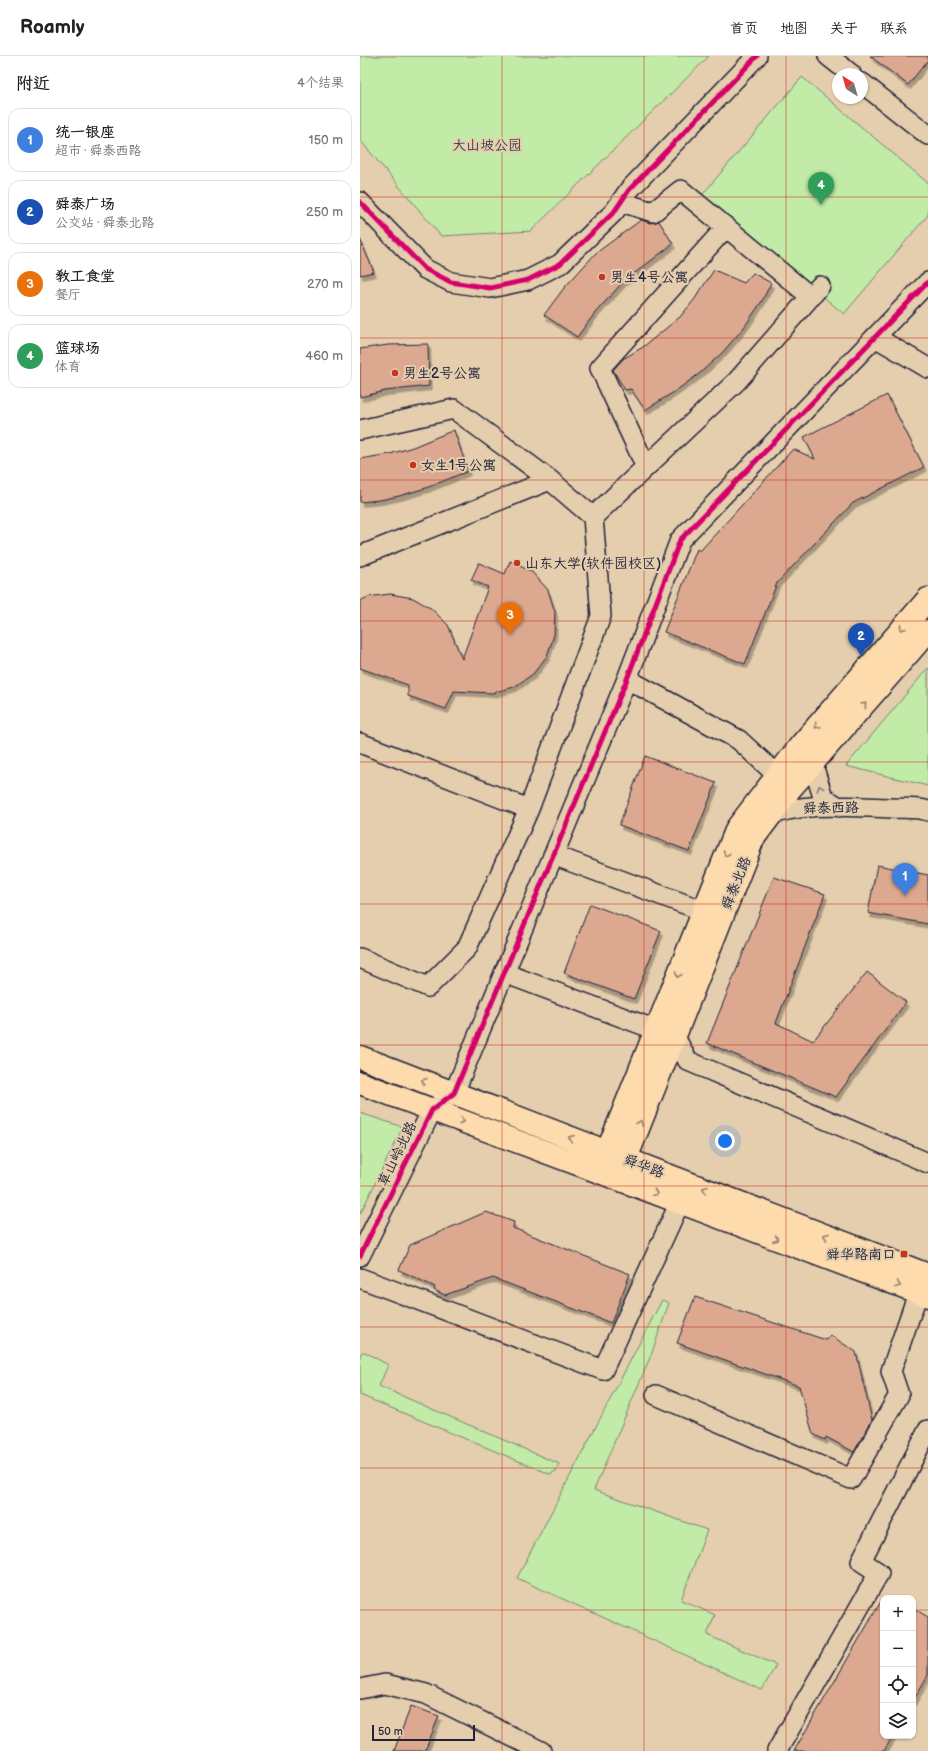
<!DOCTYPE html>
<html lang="zh">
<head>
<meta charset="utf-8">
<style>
	body { margin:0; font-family:"Balsamiq Sans","LXGW WenKai TC",sans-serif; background:#f2f2f2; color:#202124 }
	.controls { position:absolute; right:12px; bottom:12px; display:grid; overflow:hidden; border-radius:8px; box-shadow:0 1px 3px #0004 }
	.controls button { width:36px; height:36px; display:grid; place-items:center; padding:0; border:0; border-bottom:1px solid #e0e0e0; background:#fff; color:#202124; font:20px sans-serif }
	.compass { position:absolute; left:472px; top:12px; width:36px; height:36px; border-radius:50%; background:#fff; box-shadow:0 1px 3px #0004; rotate:323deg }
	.scale { position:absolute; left:12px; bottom:10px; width:103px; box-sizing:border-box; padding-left:4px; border:2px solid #22223b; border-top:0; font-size:11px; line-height:14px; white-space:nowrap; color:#22223b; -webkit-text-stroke:3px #e4cead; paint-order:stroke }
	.you { position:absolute; left:365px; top:1085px; width:14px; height:14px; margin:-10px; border:3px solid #fff; border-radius:50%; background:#1a73e8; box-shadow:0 0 0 6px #1a73e833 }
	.badge { display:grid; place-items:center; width:26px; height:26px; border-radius:50%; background:#c8321e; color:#fff; font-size:13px; font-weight:700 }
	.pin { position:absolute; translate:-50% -33px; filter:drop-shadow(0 1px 2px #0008) }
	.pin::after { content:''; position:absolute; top:21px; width:14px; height:12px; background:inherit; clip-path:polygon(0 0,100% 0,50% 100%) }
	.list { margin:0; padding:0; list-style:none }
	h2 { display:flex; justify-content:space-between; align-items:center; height:52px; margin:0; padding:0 16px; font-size:17px }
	h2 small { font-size:13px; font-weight:400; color:#757577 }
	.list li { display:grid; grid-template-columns:26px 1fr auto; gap:12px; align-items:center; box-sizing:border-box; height:64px; margin:0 8px 8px; padding:0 8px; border:1px solid #e0e0e0; border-radius:12px }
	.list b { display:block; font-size:15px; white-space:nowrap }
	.list p { margin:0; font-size:13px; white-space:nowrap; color:#757577 }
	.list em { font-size:13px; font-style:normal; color:#757577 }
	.icon { flex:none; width:22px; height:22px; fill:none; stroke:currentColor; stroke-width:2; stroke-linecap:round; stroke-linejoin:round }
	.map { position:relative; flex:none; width:568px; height:1695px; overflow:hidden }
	header { display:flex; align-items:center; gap:24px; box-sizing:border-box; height:56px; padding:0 20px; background:#fff; border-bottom:1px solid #e0e0e0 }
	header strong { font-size:19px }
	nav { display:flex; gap:22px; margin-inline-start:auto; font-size:14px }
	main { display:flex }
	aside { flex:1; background:#fff }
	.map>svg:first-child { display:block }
	.green { fill:#c2eba7; stroke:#728671 }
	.building { fill:#dca990; stroke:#22223b; filter:url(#shadow) }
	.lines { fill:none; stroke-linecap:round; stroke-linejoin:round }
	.minor-casing { stroke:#22223b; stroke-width:22 }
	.major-casing { stroke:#22223b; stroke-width:25 }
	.minor { stroke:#e4cead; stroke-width:19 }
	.major { stroke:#fddbac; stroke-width:22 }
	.cycleway-casing { stroke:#e4cead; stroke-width:8 }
	.cycleway { stroke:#d6006c; stroke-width:5 }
	.oneway { stroke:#907e74 }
	.oneway2 { stroke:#837874 }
	.grid { fill:none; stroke:#c8321e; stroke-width:1; stroke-opacity:0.55 }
	.poi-dot { fill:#c8321e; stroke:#e4cead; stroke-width:1.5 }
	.labels { text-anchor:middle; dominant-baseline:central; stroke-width:4; stroke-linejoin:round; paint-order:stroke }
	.park-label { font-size:14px; fill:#3a404b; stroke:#e4cead }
	.poi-label { font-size:14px; fill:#22223b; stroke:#e4cead; text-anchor:start }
	.street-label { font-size:14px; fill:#22223b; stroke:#e4cead }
</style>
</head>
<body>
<header>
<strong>Roamly</strong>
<nav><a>首页</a><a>地图</a><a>关于</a><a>联系</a></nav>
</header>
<main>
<aside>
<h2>附近<small>4个结果</small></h2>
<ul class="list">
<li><span class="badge" style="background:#3f7fe0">1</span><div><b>统一银座</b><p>超市 · 舜泰西路</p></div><em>150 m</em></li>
<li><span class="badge" style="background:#1a4fb4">2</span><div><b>舜泰广场</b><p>公交站 · 舜泰北路</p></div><em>250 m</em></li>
<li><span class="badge" style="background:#e8710a">3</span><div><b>教工食堂</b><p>餐厅</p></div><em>270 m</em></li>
<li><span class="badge" style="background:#2e9e5b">4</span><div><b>篮球场</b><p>体育</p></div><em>460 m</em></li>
</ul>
</aside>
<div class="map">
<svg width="568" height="1695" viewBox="0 0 568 1695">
	<defs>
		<filter id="shadow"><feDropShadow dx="2.5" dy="4.5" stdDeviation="0" flood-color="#0004"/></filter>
	</defs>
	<rect width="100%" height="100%" fill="#e4cead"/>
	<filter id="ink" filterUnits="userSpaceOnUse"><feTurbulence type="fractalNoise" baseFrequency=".025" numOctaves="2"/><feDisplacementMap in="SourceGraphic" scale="8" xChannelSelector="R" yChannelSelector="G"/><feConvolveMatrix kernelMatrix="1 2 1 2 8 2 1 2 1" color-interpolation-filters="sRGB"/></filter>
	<g filter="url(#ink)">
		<path class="green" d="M0 0H349L171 175 81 180 0 84Z
			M442 21 568 127V159L484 258 342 139Z
			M568 612V730L486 710Z
			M0 1057 43 1071 0 1158Z
			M302 1244 309 1247 291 1299 234 1434 347 1474 321 1544 355 1559 347 1579 416 1609 402 1634 157 1522Z
			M2 1296H5L28 1309 19 1330 199 1408 196 1415 190 1418 0 1339V1300Z"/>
		<path class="building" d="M510 0H568V4L548 29Z
			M281 164 290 167 299 165 313 188 263 226 235 257 217 281 184 259 204 232 236 197Z
			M0 183 14 216 0 219Z
			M354 214 384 227 393 217 411 227 402 245 385 270 363 296 339 318 314 336 285 354 271 333 265 334 253 314 263 303 283 291 320 261 334 244Z
			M68 288 69 330 25 335 0 341V293L28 289Z
			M527 339 564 411 493 447 417 527 385 608 304 576 337 493 340 495 433 393 455 403 444 381Z
			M94 374 108 415 66 432 39 440 20 444 0 446V403L30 398 53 391Z
			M150 505 172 516 188 534 195 556 194 579 187 600 173 618 154 631 132 637 94 635 86 653 48 640V629L0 612V545L8 541 30 538 53 542 72 553 88 569 102 603 128 531 111 524 119 507 145 518Z
			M285 700 356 727 329 795 259 769Z
			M517 809 568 819V868L508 857Z
			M414 821 465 838 416 967 453 985 507 916 546 946 476 1041 347 987Z
			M230 848 301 875 274 943 204 917Z
			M126 1156 154 1166 153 1172 270 1218 251 1267 133 1222 85 1239 74 1234 75 1231 39 1214 50 1189Z
			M335 1241 466 1284 470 1279 496 1296 512 1364 494 1396 466 1381 465 1384 453 1378 439 1330 317 1287Z
			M523 1542V1680H533L524 1695H434Z
			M553 1552 568 1561V1619L553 1645Z
			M51 1650 79 1660 65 1695H34Z"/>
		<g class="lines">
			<defs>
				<path id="minor" d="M468 0 491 18
					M502 27 568 79
					M0 146 65 213 91 226 130 232 168 224 200 208 254 156 269 134 397 0
					M261 146 293 156 321 134 451 241
					M515 281 568 312
					M0 374 94 353 190 424 233 461 241 560 169 753 107 892 68 931 0 902
					M286 411 240 312 366 171
					M233 461 377 325 460 230
					M0 500 190 424
					M267 623 379 684 429 730
					M0 687 169 753
					M455 705 453 709 463 741 479 751
					M405 761C443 745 490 751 531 752 542 753 557 751 568 755
					M193 799 357 860
					M144 917 315 981 328 1005 568 1107
					M0 1200 72 1054 94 1037 267 623 320 484 568 226
					M0 1222 243 1314 320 1146
					M296 1339 491 1423 539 1339 531 1315 558 1237
					M0 1633 25 1628 66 1638 181 1695
					M417 1695 519 1517 501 1505 568 1374"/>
				<path id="major" d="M0 1001 568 1219
					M0 1027 258 1123 568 1240
					M239 1116 377 772 440 690 568 543
					M258 1123 393 783 431 732 568 575"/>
			</defs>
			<use href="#minor" class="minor-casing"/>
			<use href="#major" class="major-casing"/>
			<use href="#minor" class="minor"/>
			<use href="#major" class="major"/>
			<defs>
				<path id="cycleway" d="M0 146 65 213 91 226 130 232 168 224 200 208 254 156 269 134 397 0
					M0 1200 72 1054 94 1037 267 623 320 484 568 226"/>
			</defs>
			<use href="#cycleway" class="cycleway-casing"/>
			<use href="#cycleway" class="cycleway"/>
		</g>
		<defs><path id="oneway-chevron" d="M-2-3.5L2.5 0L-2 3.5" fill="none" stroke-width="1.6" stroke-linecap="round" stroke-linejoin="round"/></defs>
		<g class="oneway">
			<use href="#oneway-chevron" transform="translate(542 572) rotate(131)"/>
			<use href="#oneway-chevron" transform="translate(504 649) rotate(-49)"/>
			<use href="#oneway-chevron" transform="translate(457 670) rotate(131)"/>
			<use href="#oneway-chevron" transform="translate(366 798) rotate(112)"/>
			<use href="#oneway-chevron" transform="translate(318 919) rotate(112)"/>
			<use href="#oneway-chevron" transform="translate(64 1025) rotate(-159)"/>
			<use href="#oneway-chevron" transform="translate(102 1065) rotate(20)"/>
			<use href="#oneway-chevron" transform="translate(280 1067) rotate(-68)"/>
			<use href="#oneway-chevron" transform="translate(211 1082) rotate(-159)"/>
			<use href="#oneway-chevron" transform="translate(345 1133) rotate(-159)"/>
			<use href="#oneway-chevron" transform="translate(295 1137) rotate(21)"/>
			<use href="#oneway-chevron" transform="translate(466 1180) rotate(-159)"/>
			<use href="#oneway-chevron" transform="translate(416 1183) rotate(21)"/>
			<use href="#oneway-chevron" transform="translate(538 1229) rotate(21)"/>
		</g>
		<use class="oneway2" href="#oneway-chevron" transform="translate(460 732) rotate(-108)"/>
	</g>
	<path class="grid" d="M142 0V1695M284 0V1695M426 0V1695M0 141H568M0 282H568M0 424H568M0 565H568M0 706H568M0 848H568M0 989H568M0 1130H568M0 1271H568M0 1412H568M0 1554H523M553 1554H568"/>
	<g class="poi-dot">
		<circle cx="242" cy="221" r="4"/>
		<circle cx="35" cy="317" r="4"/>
		<circle cx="53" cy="409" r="4"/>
		<circle cx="157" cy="507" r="4"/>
		<rect x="540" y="1194" width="8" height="8" rx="2"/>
	</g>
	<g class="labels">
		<g class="park-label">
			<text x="127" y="89">大山坡公园</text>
		</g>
		<g class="poi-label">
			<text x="250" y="221">男生4号公寓</text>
			<text x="43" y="317">男生2号公寓</text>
			<text x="61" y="409">女生1号公寓</text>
			<text x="165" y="507">山东大学(软件园校区)</text>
			<text x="536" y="1198" text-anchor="end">舜华路南口</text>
		</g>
		<g class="street-label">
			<text transform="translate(471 752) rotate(-1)">舜泰西路</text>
			<text transform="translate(376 827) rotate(-68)">舜泰北路</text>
			<text transform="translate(37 1098) rotate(-64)">草山岭北路</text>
			<text transform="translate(284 1110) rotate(21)">舜华路</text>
		</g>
	</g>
</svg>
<div class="controls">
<button>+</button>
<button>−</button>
<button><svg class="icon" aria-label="locate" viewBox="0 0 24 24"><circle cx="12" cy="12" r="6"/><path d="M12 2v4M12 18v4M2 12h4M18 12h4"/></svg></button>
<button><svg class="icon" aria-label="layers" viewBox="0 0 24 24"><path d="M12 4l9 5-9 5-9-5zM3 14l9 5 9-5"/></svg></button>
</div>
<svg class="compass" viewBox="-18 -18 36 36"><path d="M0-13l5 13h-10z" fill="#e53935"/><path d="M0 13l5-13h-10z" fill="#757577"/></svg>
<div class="scale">50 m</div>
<div class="you"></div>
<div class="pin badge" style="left:545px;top:840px;background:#3f7fe0">1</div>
<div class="pin badge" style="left:501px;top:600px;background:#1a4fb4">2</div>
<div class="pin badge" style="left:150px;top:579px;background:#e8710a">3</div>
<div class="pin badge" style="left:461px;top:149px;background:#2e9e5b">4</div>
</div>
</main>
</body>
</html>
